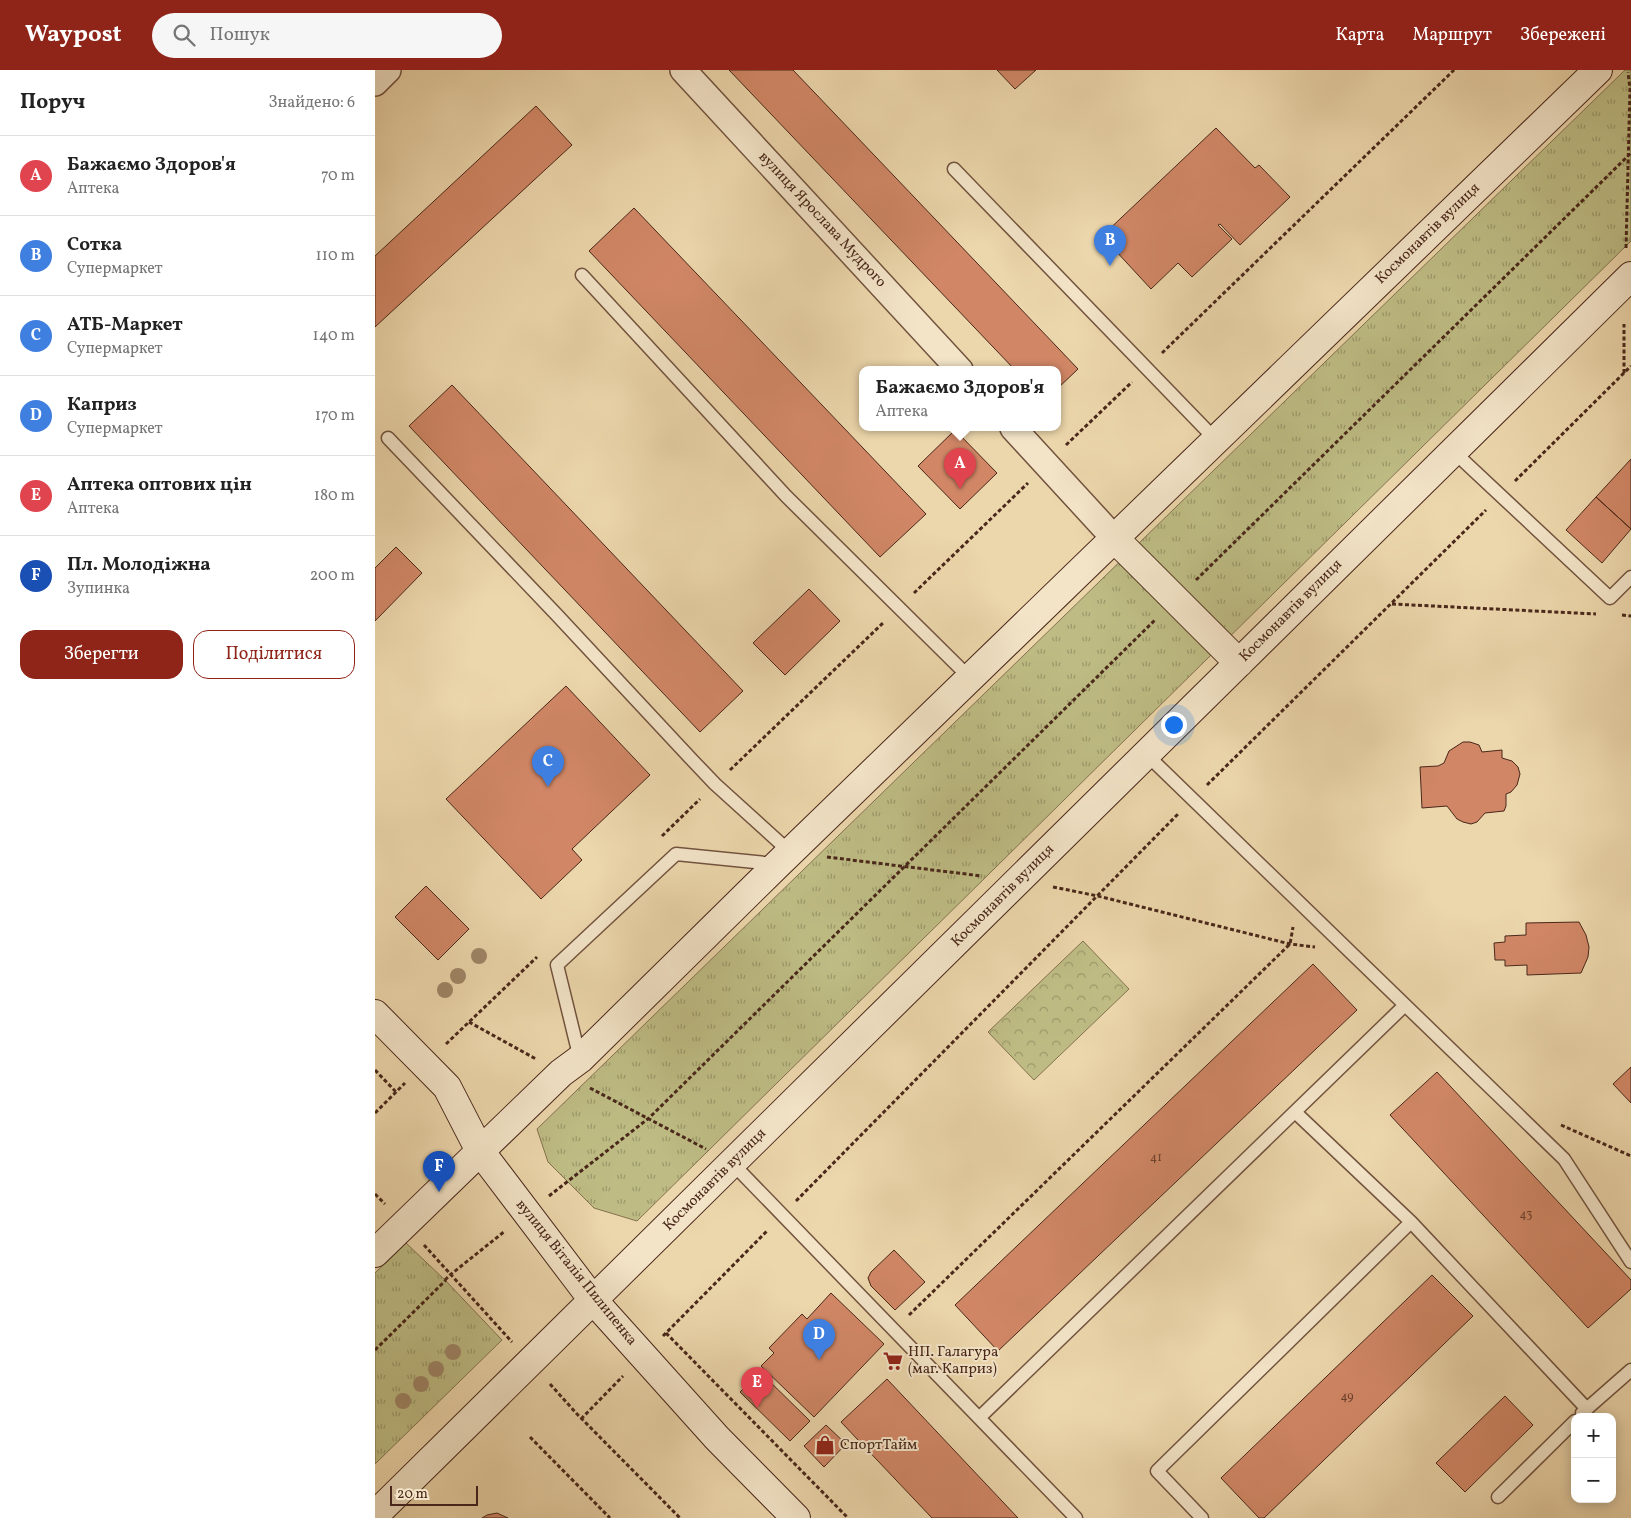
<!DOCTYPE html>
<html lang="uk">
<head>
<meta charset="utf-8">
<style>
	body { margin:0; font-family:Vollkorn,serif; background:#f6f6f6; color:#222 }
	.controls { position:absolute; right:15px; bottom:15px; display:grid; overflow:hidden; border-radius:10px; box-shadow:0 2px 12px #0003 }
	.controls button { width:45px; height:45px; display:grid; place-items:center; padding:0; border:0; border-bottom:1px solid #e0e0e0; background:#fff; color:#222; font:25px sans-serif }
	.scale { position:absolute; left:15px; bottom:12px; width:88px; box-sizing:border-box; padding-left:5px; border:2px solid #49271a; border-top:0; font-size:14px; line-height:18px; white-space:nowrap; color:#49271a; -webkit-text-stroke:4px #f3e4c8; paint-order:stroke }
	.you { position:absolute; left:798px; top:654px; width:18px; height:18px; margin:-12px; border:4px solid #fff; border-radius:50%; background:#1a73e8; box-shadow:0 0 0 8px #1a73e833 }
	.badge { display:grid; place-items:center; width:32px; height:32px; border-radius:50%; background:#8f2418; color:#fff; font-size:16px; font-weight:700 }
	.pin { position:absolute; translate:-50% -41px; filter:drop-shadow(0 1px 2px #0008) }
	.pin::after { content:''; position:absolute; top:26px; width:18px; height:15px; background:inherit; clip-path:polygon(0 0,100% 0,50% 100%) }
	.popup { position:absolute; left:484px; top:296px; width:202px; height:65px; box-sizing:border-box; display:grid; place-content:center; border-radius:10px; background:#fff; filter:drop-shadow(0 1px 4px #0005); font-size:16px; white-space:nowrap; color:#767676 }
	.popup b { font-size:19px; color:#222 }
	.popup::after { content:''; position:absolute; left:50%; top:100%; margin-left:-10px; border:10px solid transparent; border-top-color:#fff }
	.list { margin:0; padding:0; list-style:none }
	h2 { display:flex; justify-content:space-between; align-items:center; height:65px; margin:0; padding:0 20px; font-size:21px }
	h2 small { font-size:16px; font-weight:400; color:#767676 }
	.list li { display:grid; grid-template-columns:32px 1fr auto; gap:15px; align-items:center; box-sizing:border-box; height:80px; padding:0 20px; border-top:1px solid #e0e0e0 }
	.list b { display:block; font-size:19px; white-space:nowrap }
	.list p { margin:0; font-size:16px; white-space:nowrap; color:#767676 }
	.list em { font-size:16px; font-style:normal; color:#767676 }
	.actions { display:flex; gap:10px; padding:15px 20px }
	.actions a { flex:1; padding:11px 0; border:1px solid #8f2418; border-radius:15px; text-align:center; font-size:18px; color:#8f2418 }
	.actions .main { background:#8f2418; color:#fff }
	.icon { flex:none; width:28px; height:28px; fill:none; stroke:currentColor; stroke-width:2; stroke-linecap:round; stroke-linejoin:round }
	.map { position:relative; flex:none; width:1256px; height:1448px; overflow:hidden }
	header { display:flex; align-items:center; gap:30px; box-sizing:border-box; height:70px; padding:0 25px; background:#8f2418; color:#fff }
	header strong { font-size:24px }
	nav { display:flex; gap:28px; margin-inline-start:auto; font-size:18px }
	.search { width:350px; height:45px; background:#f6f6f6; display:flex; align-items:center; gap:12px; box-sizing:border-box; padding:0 18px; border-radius:28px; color:#767676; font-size:19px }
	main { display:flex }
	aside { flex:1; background:#fff }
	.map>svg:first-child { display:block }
	.grass { fill:url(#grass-tufts); stroke:#84724f }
	.forest { fill:url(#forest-crowns); stroke:#84724f }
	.building { fill:#d18766; stroke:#49271a }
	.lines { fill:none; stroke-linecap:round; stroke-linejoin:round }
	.lane-casing { stroke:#72533e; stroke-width:15 }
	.street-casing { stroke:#72533e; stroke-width:28 }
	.secondary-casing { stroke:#49271a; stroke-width:30 }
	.path { stroke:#49271a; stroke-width:3; stroke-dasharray:4 2.5; stroke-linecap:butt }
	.lane { stroke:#f3e4c8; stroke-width:12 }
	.street { stroke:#f3e4c8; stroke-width:25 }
	.secondary { stroke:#f3e4c8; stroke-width:28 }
	.tree { fill:#9f8667 }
	.labels { text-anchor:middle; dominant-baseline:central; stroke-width:4; stroke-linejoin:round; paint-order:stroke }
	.number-label { font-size:12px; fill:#6b3f2d }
	.street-label { font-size:15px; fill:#49271a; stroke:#f3e4c8 }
	.poi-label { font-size:15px; fill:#49271a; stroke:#f3e4c8; text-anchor:start }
</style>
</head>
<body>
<header>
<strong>Waypost</strong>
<div class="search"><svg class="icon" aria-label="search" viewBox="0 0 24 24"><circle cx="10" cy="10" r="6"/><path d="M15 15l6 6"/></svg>Пошук</div>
<nav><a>Карта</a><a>Маршрут</a><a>Збережені</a></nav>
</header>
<main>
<aside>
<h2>Поруч<small>Знайдено: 6</small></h2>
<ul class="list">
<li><span class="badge" style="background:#e0444e">A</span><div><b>Бажаємо Здоров'я</b><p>Аптека</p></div><em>70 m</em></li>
<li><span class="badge" style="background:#3f7fe0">B</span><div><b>Сотка</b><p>Супермаркет</p></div><em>110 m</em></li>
<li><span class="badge" style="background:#3f7fe0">C</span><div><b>АТБ-Маркет</b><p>Супермаркет</p></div><em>140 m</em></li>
<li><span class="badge" style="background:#3f7fe0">D</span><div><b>Каприз</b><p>Супермаркет</p></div><em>170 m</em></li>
<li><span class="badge" style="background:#e0444e">E</span><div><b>Аптека оптових цін</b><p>Аптека</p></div><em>180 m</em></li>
<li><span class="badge" style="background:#1a4fb4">F</span><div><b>Пл. Молодіжна</b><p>Зупинка</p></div><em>200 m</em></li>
</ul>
<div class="actions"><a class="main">Зберегти</a><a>Поділитися</a></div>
</aside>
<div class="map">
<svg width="1256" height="1448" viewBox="0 0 1256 1448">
	<defs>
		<pattern id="grass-tufts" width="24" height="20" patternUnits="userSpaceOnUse" patternTransform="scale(1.25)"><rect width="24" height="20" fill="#bebc84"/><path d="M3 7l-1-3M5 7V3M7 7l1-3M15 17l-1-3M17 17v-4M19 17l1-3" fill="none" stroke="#9c996b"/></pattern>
		<pattern id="forest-crowns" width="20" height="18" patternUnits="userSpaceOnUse" patternTransform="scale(1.25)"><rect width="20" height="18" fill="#bebc84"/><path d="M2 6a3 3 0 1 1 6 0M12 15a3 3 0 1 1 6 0" fill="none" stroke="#9c996b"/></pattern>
	</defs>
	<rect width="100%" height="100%" fill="#ecd6ab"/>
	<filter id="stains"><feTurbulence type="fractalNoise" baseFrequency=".004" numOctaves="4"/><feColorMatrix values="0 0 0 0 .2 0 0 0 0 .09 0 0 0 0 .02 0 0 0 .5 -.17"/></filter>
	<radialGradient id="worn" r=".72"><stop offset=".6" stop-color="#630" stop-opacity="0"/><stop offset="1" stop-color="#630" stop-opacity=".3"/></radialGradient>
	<path class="grass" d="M1250 0H1256V171L262 1151 219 1138 173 1092 162 1059Z
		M31 1173 70 1210 127 1270 0 1394V1203Z"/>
	<path class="forest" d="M708 871 754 919 659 1010 613 962Z"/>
	<path class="building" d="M354 0H418L703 299 682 319V300H640Z
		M622 0H661L640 19Z
		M161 36 197 75 0 257V186Z
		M841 58 880 98 884 95 915 127 865 175 845 154 843 155 857 169 817 207 803 193 776 219 727 166Z
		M259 138 551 444 505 487 214 181Z
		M77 315 368 621 325 662 34 356Z
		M580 360 622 403 585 439 543 396Z
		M1256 389V459L1221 427Z
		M1221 427 1256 459 1227 493 1191 460Z
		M21 477 47 503 0 551V498Z
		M434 519 465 551 410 605 378 573Z
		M191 616 275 705 197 779 207 790 166 829 71 729Z
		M1088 672H1095L1104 675 1107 682 1127 680V688L1137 691 1143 697 1145 704 1142 715 1136 722 1131 724V736L1129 741 1110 743 1102 752 1096 754 1088 752 1082 749 1072 736 1047 738 1045 697 1063 696 1069 693 1074 681Z
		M51 816 94 859 63 890 20 847Z
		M1204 852 1211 865 1214 877 1213 887 1206 903 1152 905V895L1130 896V890H1120L1119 873 1130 872V866L1151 865V853Z
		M938 894 982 940 623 1281 580 1235Z
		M1256 997V1033L1238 1014Z
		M1062 1002 1256 1210V1219L1213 1258 1015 1045Z
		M519 1180 550 1212 520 1240 496 1216 493 1208 496 1202Z
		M1057 1205 1098 1246 889 1448H884L846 1408Z
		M456 1223 509 1274 439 1347 386 1296 399 1283 394 1278 427 1244 432 1249Z
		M385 1302 435 1351 415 1371 365 1322Z
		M512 1309 643 1448H557L466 1352Z
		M1130 1326 1158 1355 1090 1422 1061 1393Z
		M451 1355 471 1374 449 1397 429 1376Z
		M122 1443 133 1448H107L112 1445Z"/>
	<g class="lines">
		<defs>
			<path id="lane" d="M579 99 841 370
				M207 205 411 426 595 608
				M13 368 181 544 319 692 340 714 415 782
				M1078 381 1235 528 1256 507
				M771 684 1189 1089 1256 1192
				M205 989 182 895 301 784 400 794
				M920 1042 1036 1152 1212 1339
				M357 1093 701 1448
				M1207 1343 1256 1300
				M604 1348 1030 935
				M1123 1427 1200 1351
				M827 1448 782 1401 1036 1152"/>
			<path id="street" d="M308 0 585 300
				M0 13 13 0
				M638 358 739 468"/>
			<path id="secondary" d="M739 468 864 593
				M0 944 72 1017 105 1081 218 1230 342 1368 421 1448
				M0 1183 186 1003 205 989 402 795 1223 0
				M0 1445 1256 206"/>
		</defs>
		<use href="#lane" class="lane-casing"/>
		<use href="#street" class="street-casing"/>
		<use href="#secondary" class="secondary-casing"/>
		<path class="path" d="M1251 178 1255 19 1253 2
			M787 283 1079 0
			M1249 303V254
			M691 375 757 312
			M1140 411 1256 296
			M821 510 1256 83
			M539 523 653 413
			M1017 534 1221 544
			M1247 545 1256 546
			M355 700 509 552
			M832 715 1111 440
			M287 766 325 729
			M452 787 607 806
			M678 817 723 826 915 874 940 877
			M94 952 161 989
			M71 974 162 887
			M0 1000 21 1022
			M215 1018 331 1079
			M0 1043 30 1013
			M1186 1055 1256 1086
			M0 1124 10 1134
			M174 1126 274 1048 781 549
			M421 1131 803 744
			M49 1175 137 1272
			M70 1210 75 1205 130 1161
			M534 1245 915 874 918 857
			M291 1263 473 1448
			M288 1266 392 1161
			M0 1280 71 1210
			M175 1314 202 1344 305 1448
			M206 1349 248 1306
			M155 1367 235 1448"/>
		<use href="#lane" class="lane"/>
		<use href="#street" class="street"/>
		<use href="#secondary" class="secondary"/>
	</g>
	<g class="tree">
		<circle cx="104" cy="886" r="8"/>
		<circle cx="83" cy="906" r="8"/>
		<circle cx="70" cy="920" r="8"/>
		<circle cx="78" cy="1282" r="8"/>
		<circle cx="61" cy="1299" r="8"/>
		<circle cx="46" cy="1314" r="8"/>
		<circle cx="28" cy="1331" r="8"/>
	</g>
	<defs>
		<symbol id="supermarket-bare" viewBox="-9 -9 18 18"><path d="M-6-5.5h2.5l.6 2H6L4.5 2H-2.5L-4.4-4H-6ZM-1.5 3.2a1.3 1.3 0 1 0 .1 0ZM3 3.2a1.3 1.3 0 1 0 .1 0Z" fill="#8f2418" stroke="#f3e4c8" stroke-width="2.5" paint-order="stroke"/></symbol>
		<symbol id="shop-bare" viewBox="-9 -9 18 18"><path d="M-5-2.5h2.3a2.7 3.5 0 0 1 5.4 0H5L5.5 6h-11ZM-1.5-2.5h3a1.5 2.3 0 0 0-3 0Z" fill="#8f2418" stroke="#f3e4c8" stroke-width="2.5" paint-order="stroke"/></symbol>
	</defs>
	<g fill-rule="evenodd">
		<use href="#supermarket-bare" x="504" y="1277" width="28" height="28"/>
		<use href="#shop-bare" x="436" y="1361" width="28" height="28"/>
	</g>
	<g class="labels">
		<g class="number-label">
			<text x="781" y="1088">41</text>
			<text x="1151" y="1145">43</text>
			<text x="972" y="1327">49</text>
		</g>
		<g class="street-label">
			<text transform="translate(447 150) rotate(47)">вулиця Ярослава Мудрого</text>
			<text transform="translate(1053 164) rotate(-44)">Космонавтів вулиця</text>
			<text transform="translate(916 541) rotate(-45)">Космонавтів вулиця</text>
			<text transform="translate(628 826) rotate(-45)">Космонавтів вулиця</text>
			<text transform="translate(340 1110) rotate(-45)">Космонавтів вулиця</text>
			<text transform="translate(201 1203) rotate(51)">вулиця Віталія Пилипенка</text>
		</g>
		<g class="poi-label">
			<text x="533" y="1282">НП. Галагура<tspan x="533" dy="17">(маг. Каприз)</tspan></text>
			<text x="465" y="1375">СпортТайм</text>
		</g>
	</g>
	<rect width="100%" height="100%" filter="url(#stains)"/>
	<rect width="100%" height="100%" fill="url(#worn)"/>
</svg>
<div class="controls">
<button>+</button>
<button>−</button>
</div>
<div class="scale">20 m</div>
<div class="you"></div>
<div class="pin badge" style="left:585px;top:419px;background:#e0444e">A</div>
<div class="popup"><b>Бажаємо Здоров'я</b>Аптека</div>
<div class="pin badge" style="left:735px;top:196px;background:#3f7fe0">B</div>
<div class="pin badge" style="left:173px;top:717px;background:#3f7fe0">C</div>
<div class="pin badge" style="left:444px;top:1290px;background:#3f7fe0">D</div>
<div class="pin badge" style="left:382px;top:1338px;background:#e0444e">E</div>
<div class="pin badge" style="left:64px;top:1122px;background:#1a4fb4">F</div>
</div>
</main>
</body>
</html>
